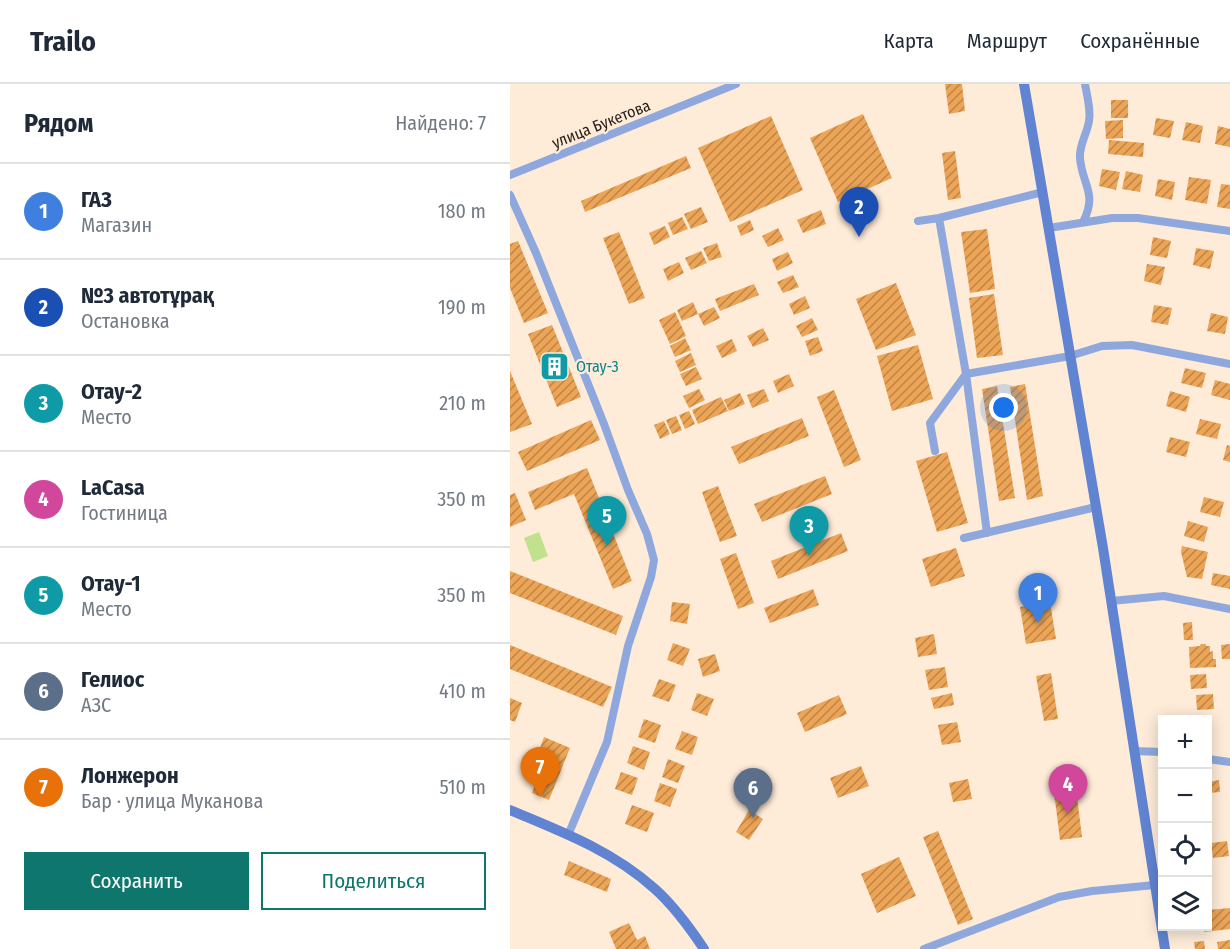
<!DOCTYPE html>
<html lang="ru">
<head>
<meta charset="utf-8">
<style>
	body { margin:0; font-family:"Fira Sans Condensed",sans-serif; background:#f6f6f7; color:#1f2937 }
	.controls { position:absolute; right:18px; bottom:18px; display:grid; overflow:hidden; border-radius:0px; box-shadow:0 3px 15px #0003 }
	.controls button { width:54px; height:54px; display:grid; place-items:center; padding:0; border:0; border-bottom:2px solid #e0e1e3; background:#fff; color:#1f2937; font:30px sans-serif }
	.you { position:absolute; left:494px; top:324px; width:21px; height:21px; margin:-15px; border:4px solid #fff; border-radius:50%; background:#1a73e8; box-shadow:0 0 0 9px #1a73e833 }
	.badge { display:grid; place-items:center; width:39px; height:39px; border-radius:50%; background:#0f766e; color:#fff; font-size:20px; font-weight:700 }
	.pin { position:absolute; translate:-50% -50px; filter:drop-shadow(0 2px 3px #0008) }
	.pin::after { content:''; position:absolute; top:32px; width:21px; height:18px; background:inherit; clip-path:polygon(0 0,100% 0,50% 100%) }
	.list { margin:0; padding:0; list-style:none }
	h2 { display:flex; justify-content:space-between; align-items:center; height:78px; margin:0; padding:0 24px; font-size:26px }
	h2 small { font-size:20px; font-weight:400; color:#747a83 }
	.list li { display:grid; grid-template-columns:39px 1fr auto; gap:18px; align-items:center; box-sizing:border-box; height:96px; padding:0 24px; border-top:2px solid #e0e1e3 }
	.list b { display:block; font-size:22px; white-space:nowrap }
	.list p { margin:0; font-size:20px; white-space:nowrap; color:#747a83 }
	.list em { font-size:20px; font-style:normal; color:#747a83 }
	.actions { display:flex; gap:12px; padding:18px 24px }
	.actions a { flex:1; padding:14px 0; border:2px solid #0f766e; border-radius:0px; text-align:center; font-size:21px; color:#0f766e }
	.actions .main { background:#0f766e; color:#fff }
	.icon { flex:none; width:33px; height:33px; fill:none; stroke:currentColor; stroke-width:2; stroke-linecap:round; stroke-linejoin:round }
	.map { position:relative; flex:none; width:720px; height:865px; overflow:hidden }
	header { display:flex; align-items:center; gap:36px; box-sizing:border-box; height:84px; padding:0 30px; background:#fff; border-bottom:2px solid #e0e1e3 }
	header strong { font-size:28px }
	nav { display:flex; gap:33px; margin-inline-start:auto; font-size:21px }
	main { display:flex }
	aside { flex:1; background:#fff }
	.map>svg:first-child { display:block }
	.grass { fill:#c1e18d }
	.building { fill:url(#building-hatch) }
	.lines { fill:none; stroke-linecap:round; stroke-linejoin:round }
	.minor { stroke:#8ea8de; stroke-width:8 }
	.secondary { stroke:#6083d2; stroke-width:10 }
	.labels { text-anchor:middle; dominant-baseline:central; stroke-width:4.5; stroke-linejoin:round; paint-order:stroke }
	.street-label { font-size:16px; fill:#251e18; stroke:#feebd8 }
	.culture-label { font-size:16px; fill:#0d838f; stroke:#feebd8; text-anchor:start }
</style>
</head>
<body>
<header>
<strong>Trailo</strong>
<nav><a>Карта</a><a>Маршрут</a><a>Сохранённые</a></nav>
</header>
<main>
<aside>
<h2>Рядом<small>Найдено: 7</small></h2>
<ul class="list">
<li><span class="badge" style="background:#3f7fe0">1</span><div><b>ГАЗ</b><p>Магазин</p></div><em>180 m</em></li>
<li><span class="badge" style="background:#1a4fb4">2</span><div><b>№3 автотұрақ</b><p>Остановка</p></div><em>190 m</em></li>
<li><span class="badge" style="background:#0f9aa8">3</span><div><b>Отау-2</b><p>Место</p></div><em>210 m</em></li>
<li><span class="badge" style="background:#d1479c">4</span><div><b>LaCasa</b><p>Гостиница</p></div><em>350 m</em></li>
<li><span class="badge" style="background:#0f9aa8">5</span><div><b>Отау-1</b><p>Место</p></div><em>350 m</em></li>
<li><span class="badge" style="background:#5c6f8a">6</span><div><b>Гелиос</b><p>АЗС</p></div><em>410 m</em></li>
<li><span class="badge" style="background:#e8710a">7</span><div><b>Лонжерон</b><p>Бар · улица Муканова</p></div><em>510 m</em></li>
</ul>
<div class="actions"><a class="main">Сохранить</a><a>Поделиться</a></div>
</aside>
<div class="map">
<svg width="720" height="865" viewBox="0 0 720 865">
	<defs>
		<pattern id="building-hatch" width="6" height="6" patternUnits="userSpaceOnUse" patternTransform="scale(1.5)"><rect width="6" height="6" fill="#eca457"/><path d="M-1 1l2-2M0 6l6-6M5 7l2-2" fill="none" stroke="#bf8547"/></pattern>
	</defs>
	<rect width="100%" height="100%" fill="#feebd8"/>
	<path class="grass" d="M29 448 38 472 23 478 14 454Z"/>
	<path class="building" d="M435 0H452L455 27 439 30Z
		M601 16H618V34H601Z
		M353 30 382 94 328 118 300 54Z
		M261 32 293 106 220 138 188 64Z
		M646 34 664 37 660 54 643 51Z
		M613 36V54L596 55 595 37Z
		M676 38 693 42 690 59 672 56Z
		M708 42 720 45V63L705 60Z
		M599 56 634 59 633 73 598 70Z
		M445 67 451 114 438 116 432 69Z
		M176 72 181 84 75 128 71 117Z
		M592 85 610 88 606 106 589 102Z
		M616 87 633 91 630 108 612 105Z
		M679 93 701 96 697 120 675 116Z
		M648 95 665 98 662 116 645 112Z
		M711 100 720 101V125L707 123Z
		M191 123 198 138 181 145 174 130Z
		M311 126 316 140 293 149 287 136Z
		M172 133 178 145 163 151 158 139Z
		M240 136 244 146 231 152 227 142Z
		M155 142 160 153 144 161 139 149Z
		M268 144 274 156 258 163 252 152Z
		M477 145 485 205 460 209 451 148Z
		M109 148 135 214 119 220 93 154Z
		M643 153 661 157 657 174 640 171Z
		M8 157 38 229 14 239 0 204V160Z
		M207 159 212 173 199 177 193 164Z
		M686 164 704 167 700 185 683 181Z
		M191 167 197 179 181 186 175 174Z
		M278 168 283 179 267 187 262 175Z
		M169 178 174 189 158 197 153 185Z
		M637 180 655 183 651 201 634 197Z
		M283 191 289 203 273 209 267 198Z
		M386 199 406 251 366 266 346 215Z
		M244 200 249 211 210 227 205 215Z
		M484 210 493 271 467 274 459 214Z
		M295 212 300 224 284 231 279 220Z
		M183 218 188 230 172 237 167 226Z
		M644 221 662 224 658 241 641 238Z
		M204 223 210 234 194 242 188 230Z
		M165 228 176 252 160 260 149 236Z
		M701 229 718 233 715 250 697 247Z
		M302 234 308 246 292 253 286 242Z
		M42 241 71 313 47 323 18 250Z
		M253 244 259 256 243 263 237 252Z
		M308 253 313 267 300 272 295 257Z
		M175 254 181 266 165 273 160 262Z
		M222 255 227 267 212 274 206 262Z
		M408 261 423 315 382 327 367 272Z
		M181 269 186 281 170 288 165 277Z
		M186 283 192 295 176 302 170 290Z
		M675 284 696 289 692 304 671 299Z
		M0 287 22 340 0 348Z
		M279 290 284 302 268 309 263 297Z
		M705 296 720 300V316L701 311Z
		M515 300 533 412 517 416 500 303Z
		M487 302 505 414 489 417 472 305Z
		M189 305 195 316 179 324 173 312Z
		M254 305 259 317 242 324 237 311Z
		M324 306 351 376 334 383 307 313Z
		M660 307 680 313 676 328 656 322Z
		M230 309 235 320 219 327 214 316Z
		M211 313 218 327 188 340 182 326Z
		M179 327 185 340 175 345 169 331Z
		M166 332 172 346 162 350 156 336Z
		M292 334 299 352 229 380 221 363Z
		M690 335 711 340 707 355 686 350Z
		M81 336 90 356 17 387 8 368Z
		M154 337 160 350 150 355 144 341Z
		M660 353 680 358 676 373 656 368Z
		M717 361 720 362V378L713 376Z
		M437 368 458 439 427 448 406 377Z
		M77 384 122 497 103 505 64 410 25 426 18 408Z
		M315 392 322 410 252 438 244 420Z
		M208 402 227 452 210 458 192 408Z
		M5 409 16 436 0 443V411Z
		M694 413 714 418 710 433 690 428Z
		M678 437 698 443 694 458 674 452Z
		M331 449 338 467 268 495 261 477Z
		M672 462 698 468 692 495 677 493 671 468Z
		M446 464 455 492 421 503 412 475Z
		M226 469 244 519 228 525 210 475Z
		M0 487 113 532 106 551 0 509Z
		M703 489 720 492V505L701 501Z
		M303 505 309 521 260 539 254 524Z
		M162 518 180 520 177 540 160 537Z
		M540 518 546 555 516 560 510 523Z
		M682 538 683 556H674L673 539Z
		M424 550 427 570 408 573 405 554Z
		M163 559 180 565 173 582 157 576Z
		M691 560H696V562H700V568L703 567V575H706V583L680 584 679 563 690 562Z
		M720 560V575H712L711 561Z
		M0 561 102 603 93 623 0 585Z
		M205 570 210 587 193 593 188 575Z
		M435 583 438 603 419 606 415 586Z
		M541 589 548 635 534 637 526 592Z
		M696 590 697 604 681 605 680 591Z
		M149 595 166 601 159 618 142 612Z
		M187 609 204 615 197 632 181 626Z
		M442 609 444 621 424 625 421 614Z
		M703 610 704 625 687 626 686 611Z
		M329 611 337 630 295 648 287 629Z
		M0 614 12 619 5 638 0 636Z
		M134 635 151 641 145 659 128 653Z
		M447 638 451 658 432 661 428 641Z
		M172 647 188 653 182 671 165 665Z
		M34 653 60 664 39 716 22 709 30 689 36 691 44 670 30 664Z
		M123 662 140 668 134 686 117 679Z
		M158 675 175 682 168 699 152 693Z
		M351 682 359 702 328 714 320 694Z
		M111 688 128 694 122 711 105 705Z
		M458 695 462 715 443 718 439 699Z
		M709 696 710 708 698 709V698Z
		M150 699 167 705 160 723 144 717Z
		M566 705 572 753 550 756 544 708Z
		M122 721 144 729 137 748 115 740Z
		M239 726 253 735 239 756 226 748Z
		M428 747 463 835 448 841 413 753Z
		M717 757 719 772 703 774 701 759Z
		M389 773 406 812 367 829 351 790Z
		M59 777 101 795 97 808 54 791Z
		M720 824V845L694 848V842H698V826Z
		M119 839 127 856 135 852 140 865H106L99 848Z
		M720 856V865H708L707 858Z
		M694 857 695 865H685L684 858Z"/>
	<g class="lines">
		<path class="minor" d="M0 91 226 0
			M0 111 26 169 94 340 118 406 137 450 144 476 141 493 118 562 97 658 59 749
			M429 134 456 290 477 449
			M408 137 429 134 533 108
			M573 138C588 109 572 101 570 74 569 61 577 50 579 37 581 25 577 12 575 0
			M539 144 602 134H628L720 147
			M425 367 420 339 456 290 560 272 592 262 622 261 720 280
			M454 454 586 423
			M601 517 654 512 720 525
			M624 667 652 668
			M698 675 720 678
			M414 865 549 813 582 807 645 801"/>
		<path class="secondary" d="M514 0 593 464 655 865
			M0 726C51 747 103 767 145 805 164 822 180 844 194 865"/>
	</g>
	<defs>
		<symbol id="building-square" viewBox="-11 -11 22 22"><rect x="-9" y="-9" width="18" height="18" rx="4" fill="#0f9aa8" stroke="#feebd8"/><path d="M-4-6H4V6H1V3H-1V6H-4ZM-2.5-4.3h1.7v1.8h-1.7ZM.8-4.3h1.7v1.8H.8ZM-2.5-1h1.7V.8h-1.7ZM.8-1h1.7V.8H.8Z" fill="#fff"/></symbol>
	</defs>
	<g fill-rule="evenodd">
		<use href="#building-square" x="28" y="266" width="33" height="33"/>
	</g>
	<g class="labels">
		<g class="street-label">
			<text transform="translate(91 40) rotate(-22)">улица Букетова</text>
		</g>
		<g class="culture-label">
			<text x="66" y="282">Отау-3</text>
		</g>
	</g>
</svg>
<div class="controls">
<button>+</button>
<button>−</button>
<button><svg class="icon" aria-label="locate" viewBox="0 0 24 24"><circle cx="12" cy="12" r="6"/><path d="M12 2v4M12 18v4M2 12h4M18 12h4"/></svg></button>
<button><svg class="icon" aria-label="layers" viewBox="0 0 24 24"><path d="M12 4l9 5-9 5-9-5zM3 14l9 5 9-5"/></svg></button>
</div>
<div class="you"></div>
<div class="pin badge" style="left:528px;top:539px;background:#3f7fe0">1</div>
<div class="pin badge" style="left:349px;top:153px;background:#1a4fb4">2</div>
<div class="pin badge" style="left:299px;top:472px;background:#0f9aa8">3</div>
<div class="pin badge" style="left:558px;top:730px;background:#d1479c">4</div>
<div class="pin badge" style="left:97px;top:462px;background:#0f9aa8">5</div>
<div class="pin badge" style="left:243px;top:734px;background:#5c6f8a">6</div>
<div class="pin badge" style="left:30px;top:713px;background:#e8710a">7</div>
</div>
</main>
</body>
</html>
